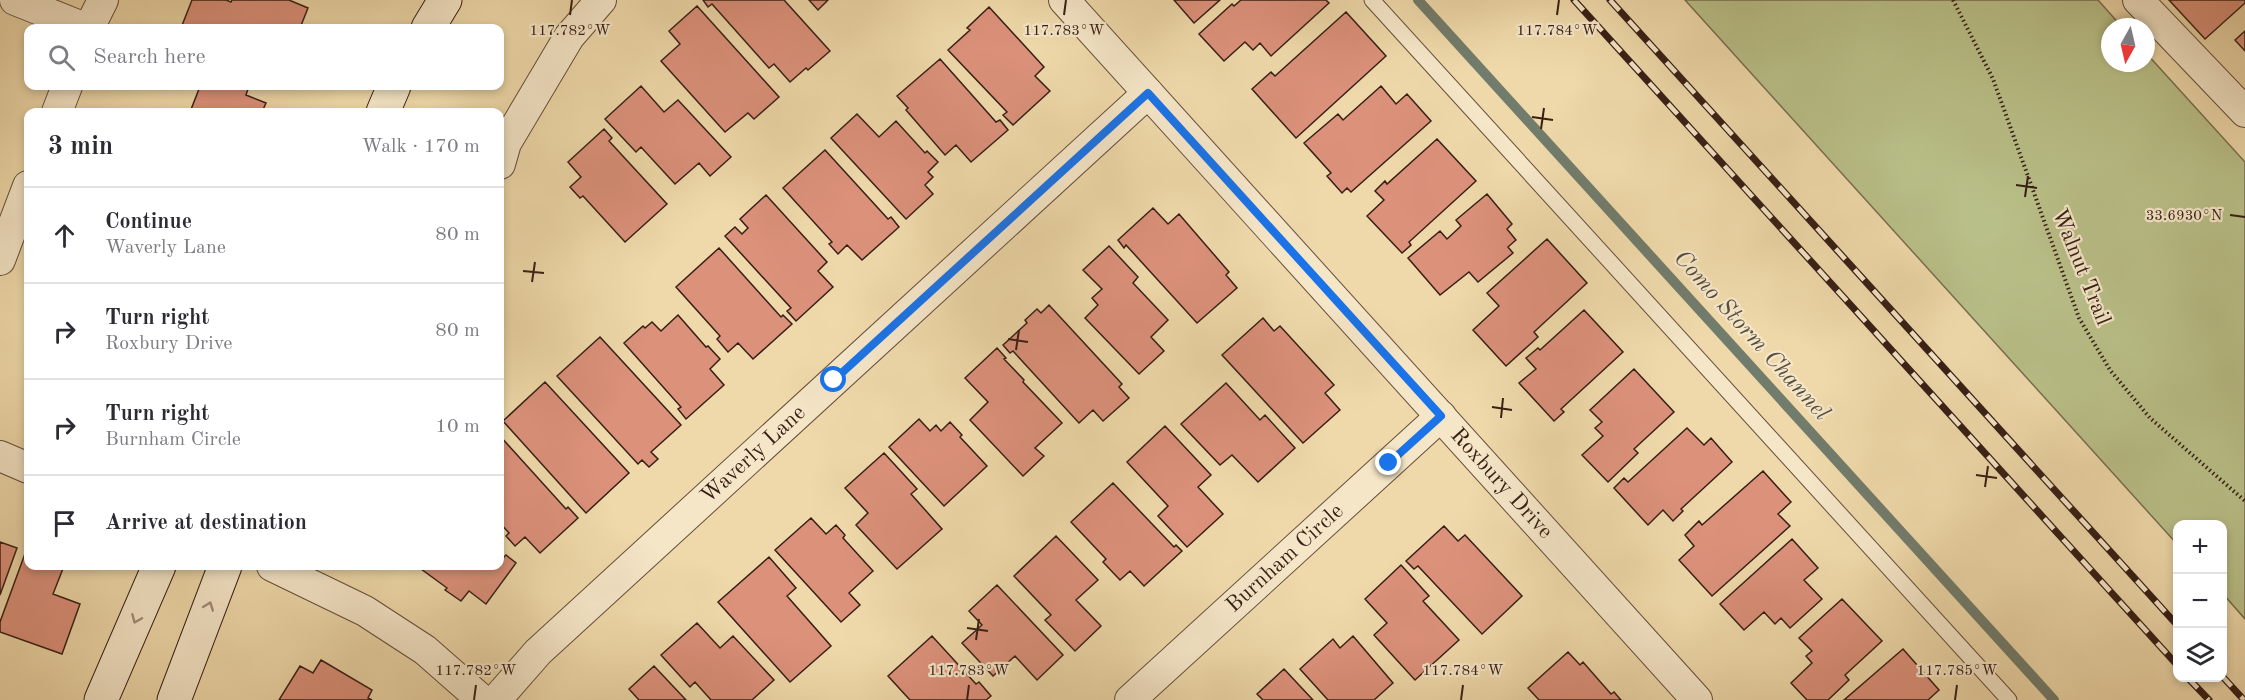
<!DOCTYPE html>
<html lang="en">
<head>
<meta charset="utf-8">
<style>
	body { margin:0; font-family:"Old Standard TT",serif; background:#f7f7f7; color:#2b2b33 }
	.controls { position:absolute; right:18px; bottom:18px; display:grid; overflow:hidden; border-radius:12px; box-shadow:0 3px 9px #0003 }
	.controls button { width:54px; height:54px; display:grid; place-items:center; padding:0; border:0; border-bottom:2px solid #e1e1e2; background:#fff; color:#2b2b33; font:30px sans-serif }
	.compass { position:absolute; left:2101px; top:18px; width:54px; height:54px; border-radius:50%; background:#fff; box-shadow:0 3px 9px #0003; rotate:188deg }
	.stop { position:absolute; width:18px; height:18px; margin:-14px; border:4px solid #1a73e8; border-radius:50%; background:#fff }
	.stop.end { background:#1a73e8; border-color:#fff; box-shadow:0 2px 6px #0008 }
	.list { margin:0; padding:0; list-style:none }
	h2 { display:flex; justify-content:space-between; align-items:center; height:78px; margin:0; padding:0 24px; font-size:26px }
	h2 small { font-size:20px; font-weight:400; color:#7c7c81 }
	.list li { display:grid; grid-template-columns:39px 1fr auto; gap:18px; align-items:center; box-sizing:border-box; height:96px; padding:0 24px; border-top:2px solid #e1e1e2 }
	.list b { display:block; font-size:22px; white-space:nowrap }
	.list p { margin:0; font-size:20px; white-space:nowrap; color:#7c7c81 }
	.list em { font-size:20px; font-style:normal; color:#7c7c81 }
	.icon { flex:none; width:33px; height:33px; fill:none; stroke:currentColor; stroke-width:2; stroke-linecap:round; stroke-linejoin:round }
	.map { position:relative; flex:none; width:2245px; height:700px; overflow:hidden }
	.search { position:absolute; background:#fff; box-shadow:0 3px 9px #0003; left:24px; top:24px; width:480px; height:66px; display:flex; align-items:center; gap:15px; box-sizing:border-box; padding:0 21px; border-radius:12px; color:#7c7c81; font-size:22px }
	.panel { position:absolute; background:#fff; box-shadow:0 3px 9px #0003; left:24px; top:108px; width:480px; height:462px; border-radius:12px }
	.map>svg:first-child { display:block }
	.green { fill:#b9bf88; stroke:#786f4f; stroke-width:1.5 }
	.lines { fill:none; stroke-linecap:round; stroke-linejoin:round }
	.stream { stroke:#727c6c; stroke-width:10 }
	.building { fill:#dc917b; stroke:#371f16; stroke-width:1.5 }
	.service-casing { stroke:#654e3b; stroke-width:17 }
	.minor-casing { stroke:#654e3b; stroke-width:32 }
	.secondary-casing { stroke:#371f16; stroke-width:35 }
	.path { stroke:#371f16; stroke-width:4; stroke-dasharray:1.5 3; stroke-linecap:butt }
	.service { stroke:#f5e6c8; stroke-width:15 }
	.minor { stroke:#f5e6c8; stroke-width:30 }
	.secondary { stroke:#f5e6c8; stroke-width:33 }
	.rail-casing { stroke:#371f16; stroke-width:7 }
	.rail { stroke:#f5e6c8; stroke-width:4.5; stroke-dasharray:14; stroke-linecap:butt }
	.oneway { stroke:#a08c78 }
	.route { stroke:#1a73e8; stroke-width:8 }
	.ticks { fill:none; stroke:#371f16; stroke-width:2 }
	.labels { text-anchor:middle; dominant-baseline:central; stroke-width:4.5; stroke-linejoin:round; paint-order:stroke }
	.street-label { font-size:22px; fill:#371f16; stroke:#f5e6c8 }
	.water-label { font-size:24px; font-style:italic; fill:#554e41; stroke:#f5e6c8 }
	.ticks-label { font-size:15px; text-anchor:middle; fill:#371f16; stroke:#f5e6c8; stroke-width:4.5; stroke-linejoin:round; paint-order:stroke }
</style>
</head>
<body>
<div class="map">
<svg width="2245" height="700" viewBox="0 0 2245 700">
	<rect width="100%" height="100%" fill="#efd9aa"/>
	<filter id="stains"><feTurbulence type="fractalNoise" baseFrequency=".00333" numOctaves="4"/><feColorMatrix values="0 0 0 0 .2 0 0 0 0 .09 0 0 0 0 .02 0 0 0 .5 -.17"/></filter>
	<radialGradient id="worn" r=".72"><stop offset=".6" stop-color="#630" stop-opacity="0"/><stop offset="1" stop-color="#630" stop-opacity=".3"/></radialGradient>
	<path class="green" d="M1685 0H2098L2122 27H2110V63H2146V53L2245 162V619L2223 594 2222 524H2178L2177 544Z"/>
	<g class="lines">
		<path class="stream" d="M1418 0 2054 700"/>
	</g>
	<path class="building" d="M192 0H226L231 2 232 0H289L308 8 300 28H181Z
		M703 0H784L830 51 808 70 806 68 790 82 774 64 769 68 712 4 708 7Z
		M809 0H828L818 10Z
		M1174 0H1220L1194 23Z
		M1241 0H1326L1329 3 1271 56 1260 43 1253 50 1245 42 1224 61 1199 34 1232 4 1234 6Z
		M2169 0H2245V3L2205 39Z
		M697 6 779 97 754 119 748 113 725 132 661 61 680 44 669 31Z
		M989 7 1044 67 1035 76 1050 91 1013 125 1003 115 1007 112 948 50 970 30 967 28Z
		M1346 12 1386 56 1296 138 1252 89 1271 72 1275 76Z
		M2245 31V51L2235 40Z
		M940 59 996 122 1000 120 1008 130 971 162 956 145 945 155 906 110 908 108 897 96Z
		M190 86H249L246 95 266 103 262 112H190L199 89Z
		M641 86 664 112 678 100 731 157 710 176 699 163 675 184 641 147 636 152 605 119Z
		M1381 86 1396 104 1407 94 1431 121 1351 192 1347 188 1342 193 1327 176 1331 173 1304 143 1338 114 1343 120Z
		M857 114 879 137 896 121 925 153 927 151 938 162 928 172 933 177 925 185 933 194 906 219 831 138Z
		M604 129 612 138 609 141 667 204 625 242 583 196 580 198 570 187 581 177 568 162Z
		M1437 139 1476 181 1409 242 1411 245 1402 253 1367 216 1384 200 1375 191 1385 181 1387 184Z
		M825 150 888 219 891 217 899 227 862 260 847 245 838 254 829 244 832 242 783 188Z
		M1487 194 1512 224 1507 229 1516 240 1508 247 1513 253 1478 282 1469 272 1440 295 1408 258 1440 231 1447 239 1461 226 1456 220Z
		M766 195 827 262 818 271 833 287 796 321 787 311 791 308 725 236 735 227 742 234 748 228 740 219Z
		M1153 208 1168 224 1179 214 1229 272 1226 275 1237 288 1197 323 1126 245 1124 248 1118 240Z
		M1547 239 1587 283 1534 332 1538 337 1506 366 1473 330 1499 306 1487 293Z
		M1109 246 1138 277 1133 283 1168 320 1151 337 1164 351 1139 374 1085 318 1098 305 1092 298 1102 289 1083 270Z
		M719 248 781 317 783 315 792 324 753 359 738 343 728 352 717 339 720 336 676 287Z
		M1049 305 1122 384 1119 387 1129 398 1103 421 1093 410 1079 423 1013 351 1010 353 1003 345 1027 323 1025 320 1037 309 1041 313Z
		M1584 310 1623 352 1561 409 1564 412 1554 421 1519 383 1536 369 1526 358 1538 348 1540 350Z
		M678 315 706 347 708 346 720 359 710 369 724 385 686 419 678 409 681 407 624 343 643 326 645 328 652 322 661 331Z
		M1263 318 1274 331 1280 326 1334 385 1325 393 1340 410 1303 443 1222 355Z
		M600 337 681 425 651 452 658 459 649 467 642 460 638 464 557 376Z
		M997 348 1006 358 1004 359 1024 380 1023 382 1062 423 1035 448 1044 456 1023 476 970 420 988 402 965 378Z
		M1634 369 1674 412 1634 449 1638 453 1608 482 1582 455 1603 436 1595 428 1602 422 1590 410Z
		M545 382 629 473 586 513 503 421Z
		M1226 383 1260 420 1265 415 1295 448 1258 482 1232 455 1220 465 1181 424Z
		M919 419 930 431 936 425 941 431 950 422 962 435 960 437 987 466 944 506 889 447Z
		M1165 426 1211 475 1198 487 1223 514 1187 547 1158 516 1168 506 1127 462Z
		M1687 428 1704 445 1711 438 1732 462 1681 509 1683 511 1673 521 1663 510 1648 525 1614 488 1624 478 1628 482Z
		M500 436 566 509 568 507 578 518 540 553 525 537 515 546 506 536 509 533 500 523Z
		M884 453 917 489 911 494 942 529 897 569 856 525 868 513 845 488Z
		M1763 471 1791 502 1778 514 1790 526 1712 596 1679 560 1694 546 1685 535 1699 521 1702 525Z
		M1113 483 1174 547 1176 545 1182 551 1144 586 1130 571 1120 580 1103 562 1106 559 1071 522Z
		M811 518 826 534 836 525 845 535 843 538 873 571 849 593 860 605 841 622 775 550Z
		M1444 526 1458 541 1465 535 1522 596 1482 634 1418 566 1414 569 1406 561Z
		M1056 536 1098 580 1076 600 1101 626 1075 651 1045 620 1051 615 1014 576Z
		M1792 539 1818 568 1804 580 1822 599 1790 628 1781 618 1775 624 1764 612 1744 630 1720 604Z
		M0 542 17 548 0 595Z
		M26 551 28 552V566H64L53 594 80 604 62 654 0 632V622Z
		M500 555 503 558 506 555 516 563 486 604 469 591 461 601 445 590 447 588 417 566H500Z
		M769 557 796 588 787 596 831 646 790 682 718 602Z
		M1401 565 1429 596 1423 601 1459 640 1415 680 1374 635 1387 623 1365 599Z
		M997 585 1063 655 1037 680 1015 656 993 676 962 643 982 625 969 611Z
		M1842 599 1882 641 1845 675 1849 680 1828 700H1807L1791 683 1812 663 1806 656 1812 651 1799 638Z
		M697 623 720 648 733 636 774 680 752 700H711L695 682 690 687 661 655Z
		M932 636 976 684 979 682 991 696 986 700H910L888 676Z
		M1353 636 1393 683 1374 700H1328L1300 669 1333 639 1340 648Z
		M1903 649 1939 690 1928 700H1844Z
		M1568 652 1580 665 1583 662 1611 694 1614 692 1621 700H1539L1528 688Z
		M321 660 372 690 368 698 372 700H279L300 666 313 673Z
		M654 666 686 700H639L629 689Z
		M1284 669 1313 700H1263L1257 694Z"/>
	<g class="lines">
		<defs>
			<path id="service" d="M1372 0 2009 700"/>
			<g id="minor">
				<path d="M15 0 85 28"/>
				<path id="s1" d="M1064 0 1697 700"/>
				<path d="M2138 0 2245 112"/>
				<path d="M89 28 103 0"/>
				<path d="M57 112 67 86"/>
				<path d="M500 164 506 143 569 37 601 0"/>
				<path d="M0 260 28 186"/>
				<path d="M0 456 28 468"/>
				<path d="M272 566 365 611 425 650 482 700"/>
				<path id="s2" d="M496 700 538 652 1148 93"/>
				<path id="s3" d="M1130 700 1441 416"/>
			</g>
			<path id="secondary" d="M428 28 445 0
				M383 112 394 86
				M101 700 159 566
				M174 700 225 566"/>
		</defs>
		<use href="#service" class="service-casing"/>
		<use href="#minor" class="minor-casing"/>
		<use href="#secondary" class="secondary-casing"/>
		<path class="path" d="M1953 0 1993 79 2079 318 2110 370 2150 418 2245 501"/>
		<use href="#service" class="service"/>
		<use href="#minor" class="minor"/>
		<use href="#secondary" class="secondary"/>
		<defs>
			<path id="rail" d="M1574 0 2178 666
				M1610 0 2178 626
				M2222 676 2244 700
				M2188 678 2209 700"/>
		</defs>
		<use href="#rail" class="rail-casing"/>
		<use href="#rail" class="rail"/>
	</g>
	<defs><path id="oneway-chevron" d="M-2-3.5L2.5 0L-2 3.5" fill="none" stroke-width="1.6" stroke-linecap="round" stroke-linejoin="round" transform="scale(1.5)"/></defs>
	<g class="oneway">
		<use href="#oneway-chevron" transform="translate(209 606) rotate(-69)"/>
		<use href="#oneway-chevron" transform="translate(136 619) rotate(113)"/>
	</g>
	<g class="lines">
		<path class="route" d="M834 380 1148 93 1441 416 1389 463"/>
	</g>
	<path class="ticks" d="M570 15 572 0M1064 15 1066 0M1557 15 1559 0M1532 117 1553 120M1541 129 1544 108M2016 185 2037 188M2025 197 2028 176M2230 215 2245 217M523 271 544 273M532 282 535 262M1008 339 1028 342M1016 350 1019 330M1492 407 1512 410M1501 418 1503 398M1976 475 1997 478M1985 487 1988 466M967 628 988 631M976 640 979 619M474 700 476 685M967 700 969 685M1461 700 1463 685M1955 700 1957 685"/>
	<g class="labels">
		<g class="street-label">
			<text transform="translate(2081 267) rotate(68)">Walnut Trail</text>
			<text stroke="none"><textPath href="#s2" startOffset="356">Waverly Lane</textPath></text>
			<text stroke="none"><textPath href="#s1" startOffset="652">Roxbury Drive</textPath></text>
			<text stroke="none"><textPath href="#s3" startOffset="210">Burnham Circle</textPath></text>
		</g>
		<g class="water-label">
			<text transform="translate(1751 336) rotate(48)">Como Storm Channel</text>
		</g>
	</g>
	<g class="ticks-label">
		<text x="570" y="35">117.782°W</text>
		<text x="1064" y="35">117.783°W</text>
		<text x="1557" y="35">117.784°W</text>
		<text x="2184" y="220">33.6930°N</text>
		<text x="476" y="675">117.782°W</text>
		<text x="969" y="675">117.783°W</text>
		<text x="1463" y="675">117.784°W</text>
		<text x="1957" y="675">117.785°W</text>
	</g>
	<rect width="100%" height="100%" filter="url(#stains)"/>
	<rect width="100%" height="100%" fill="url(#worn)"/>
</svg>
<div class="controls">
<button>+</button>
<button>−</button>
<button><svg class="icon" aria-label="layers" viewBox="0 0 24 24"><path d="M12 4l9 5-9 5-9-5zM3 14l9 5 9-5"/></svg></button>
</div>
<svg class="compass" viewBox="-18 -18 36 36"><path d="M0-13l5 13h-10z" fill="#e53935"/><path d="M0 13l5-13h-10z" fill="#7c7c81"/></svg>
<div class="stop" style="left:834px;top:380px"></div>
<div class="stop end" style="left:1389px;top:463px"></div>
<div class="search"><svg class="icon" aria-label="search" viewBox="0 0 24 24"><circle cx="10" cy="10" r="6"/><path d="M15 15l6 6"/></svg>Search here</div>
<section class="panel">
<h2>3 min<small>Walk · 170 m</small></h2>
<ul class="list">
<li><svg class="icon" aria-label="ahead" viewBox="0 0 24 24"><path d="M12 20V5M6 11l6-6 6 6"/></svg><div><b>Continue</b><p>Waverly Lane</p></div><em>80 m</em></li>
<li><svg class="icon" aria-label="right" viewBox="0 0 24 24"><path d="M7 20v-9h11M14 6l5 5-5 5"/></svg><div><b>Turn right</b><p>Roxbury Drive</p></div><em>80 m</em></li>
<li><svg class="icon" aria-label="right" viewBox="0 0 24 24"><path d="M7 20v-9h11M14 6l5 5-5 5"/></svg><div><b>Turn right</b><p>Burnham Circle</p></div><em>10 m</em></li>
<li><svg class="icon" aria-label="arrive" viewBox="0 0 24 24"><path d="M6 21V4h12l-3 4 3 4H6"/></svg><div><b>Arrive at destination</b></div></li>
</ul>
</section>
</div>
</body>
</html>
